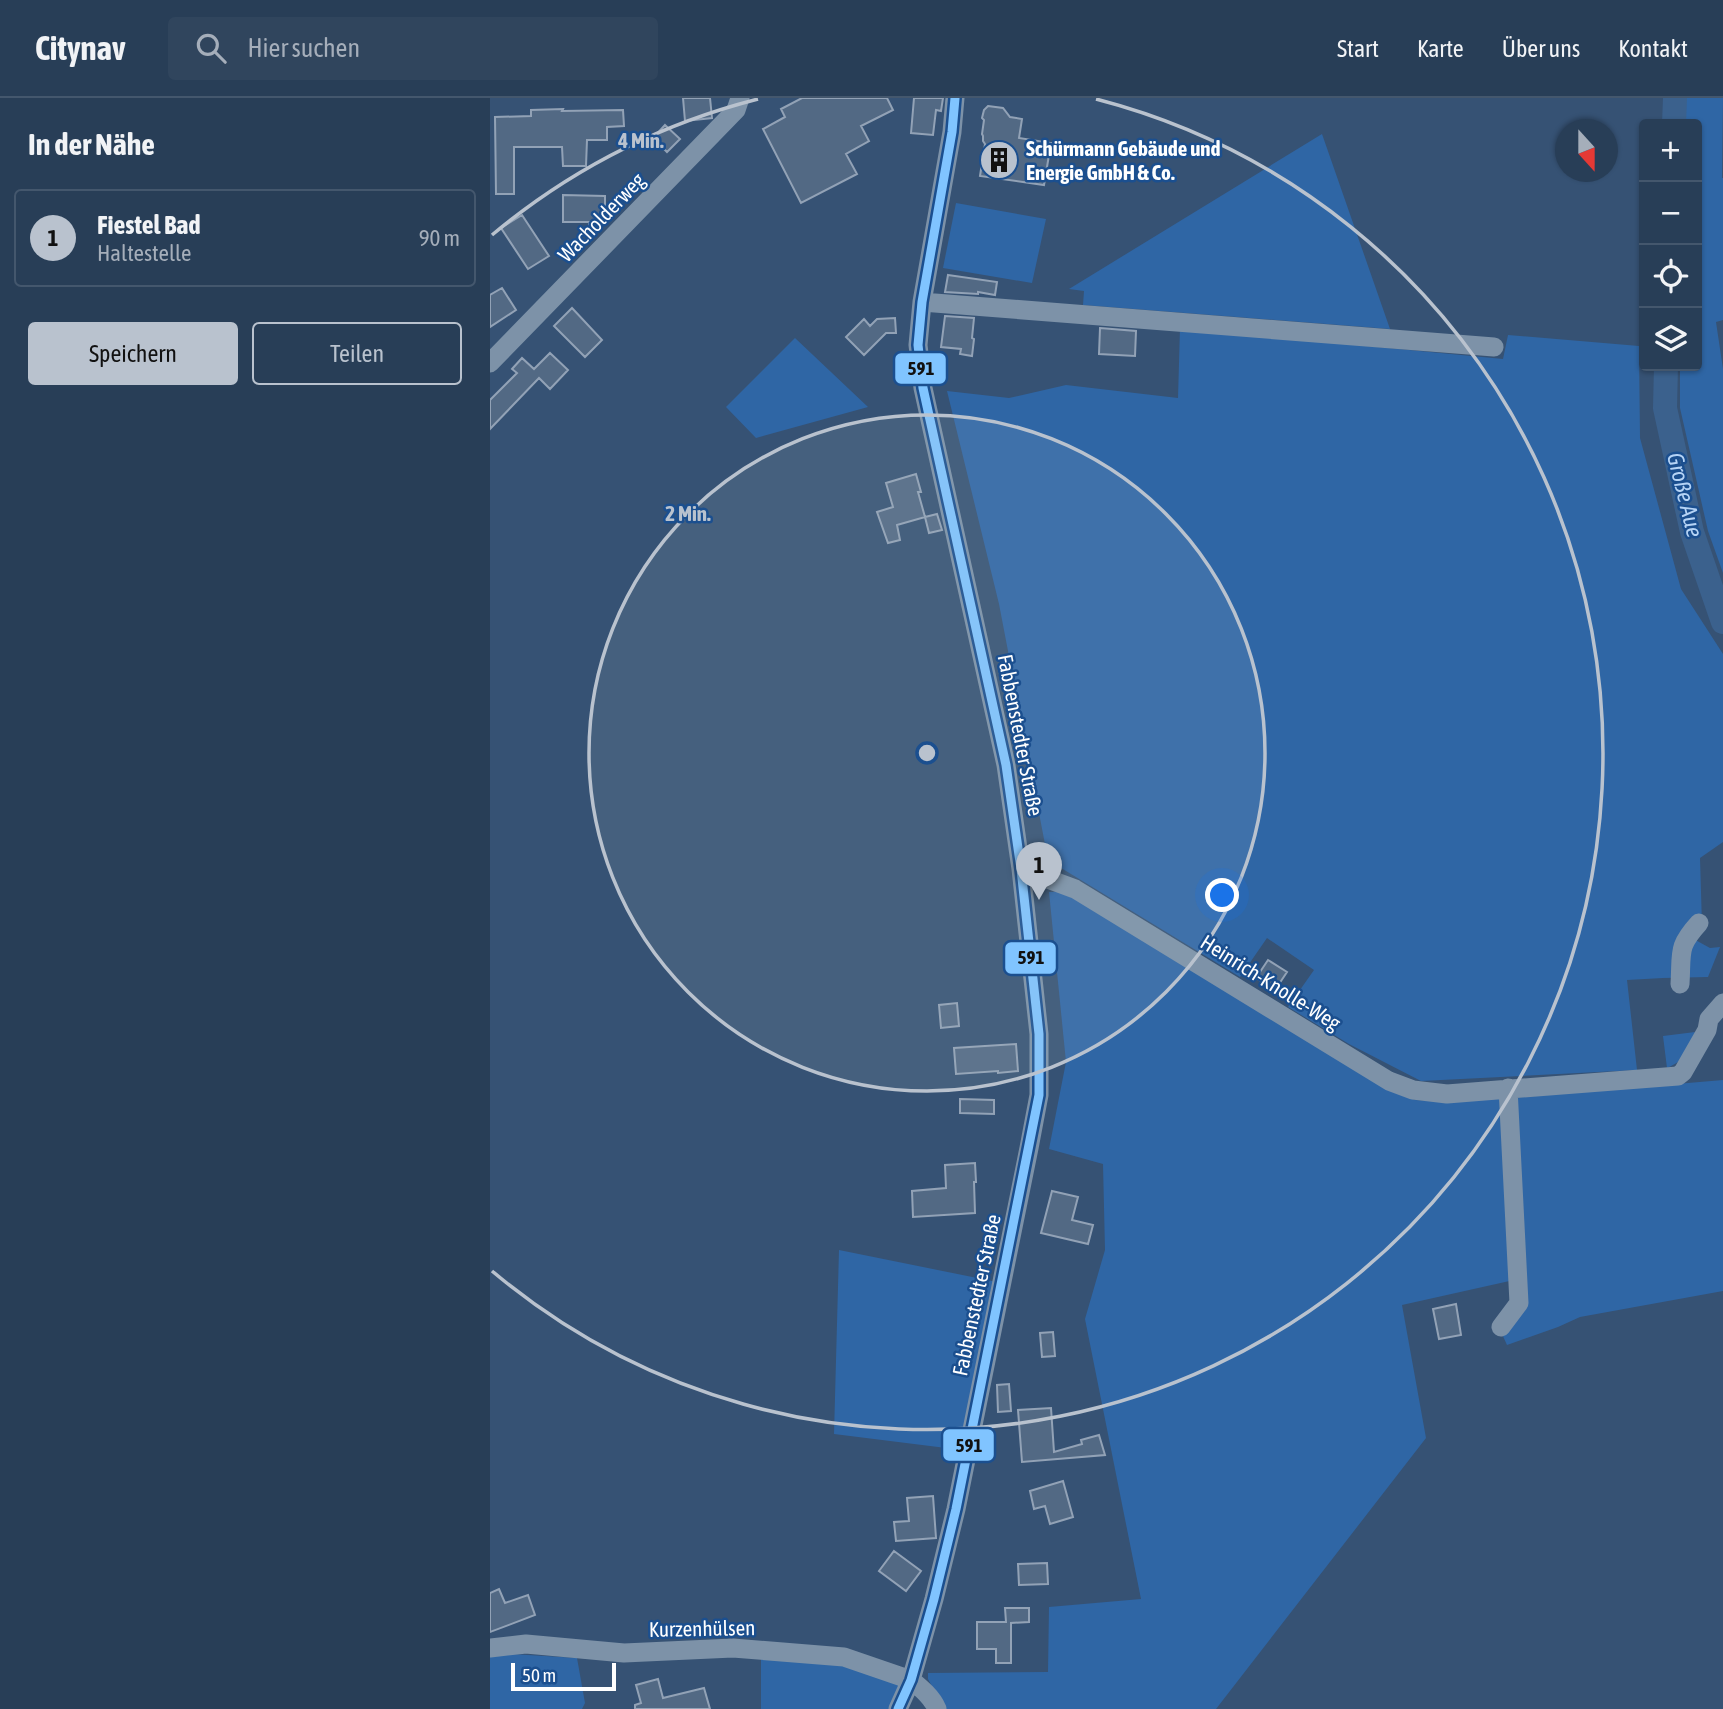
<!DOCTYPE html>
<html lang="de">
<head>
<meta charset="utf-8">
<style>
	body { margin:0; font-family:"Asap Condensed",sans-serif; background:#30455d; color:#f1f3f6 }
	.controls { position:absolute; right:21px; top:21px; display:grid; overflow:hidden; border-radius:7px; box-shadow:0 2px 5px #0004 }
	.controls button { width:63px; height:63px; display:grid; place-items:center; padding:0; border:0; border-bottom:2px solid #44576d; background:#283e57; color:#f1f3f6; font:35px sans-serif }
	.compass { position:absolute; left:1065px; top:21px; width:63px; height:63px; border-radius:50%; background:#283e57; box-shadow:0 2px 5px #0004; rotate:159deg }
	.scale { position:absolute; left:21px; bottom:18px; width:105px; box-sizing:border-box; padding-left:7px; border:4px solid #fff; border-top:0; font-size:19px; line-height:24px; white-space:nowrap; color:#fff; -webkit-text-stroke:5px #1b4f8f; paint-order:stroke }
	.you { position:absolute; left:733px; top:798px; width:24px; height:24px; margin:-18px; border:5px solid #fff; border-radius:50%; background:#1a73e8; box-shadow:0 0 0 10px #1a73e833 }
	.badge { display:grid; place-items:center; width:46px; height:46px; border-radius:50%; background:#b9c2ce; color:#111; font-size:23px; font-weight:700 }
	.pin { position:absolute; translate:-50% -58px; filter:drop-shadow(0 2px 4px #0008) }
	.pin::after { content:''; position:absolute; top:37px; width:24px; height:21px; background:inherit; clip-path:polygon(0 0,100% 0,50% 100%) }
	.list { margin:0; padding:0; list-style:none }
	h2 { display:flex; justify-content:space-between; align-items:center; height:91px; margin:0; padding:0 28px; font-size:30px }
	h2 small { font-size:23px; font-weight:400; color:#a5aeba }
	.list li { display:grid; grid-template-columns:46px 1fr auto; gap:21px; align-items:center; box-sizing:border-box; height:98px; margin:0 14px 14px; padding:0 14px; border:2px solid #44576d; border-radius:7px }
	.list b { display:block; font-size:26px; white-space:nowrap }
	.list p { margin:0; font-size:23px; white-space:nowrap; color:#a5aeba }
	.list em { font-size:23px; font-style:normal; color:#a5aeba }
	.actions { display:flex; gap:14px; padding:21px 28px }
	.actions a { flex:1; padding:16px 0; border:2px solid #b9c2ce; border-radius:7px; text-align:center; font-size:24px; color:#b9c2ce }
	.actions .main { background:#b9c2ce; color:#111 }
	.icon { flex:none; width:38px; height:38px; fill:none; stroke:currentColor; stroke-width:2; stroke-linecap:round; stroke-linejoin:round }
	.map { position:relative; flex:none; width:1233px; height:1611px; overflow:hidden }
	header { display:flex; align-items:center; gap:42px; box-sizing:border-box; height:98px; padding:0 35px; background:#283e57; border-bottom:2px solid #44576d }
	header strong { font-size:33px }
	nav { display:flex; gap:38px; margin-inline-start:auto; font-size:24px }
	.search { width:490px; height:63px; background:#30455d; display:flex; align-items:center; gap:18px; box-sizing:border-box; padding:0 24px; border-radius:7px; color:#a5aeba; font-size:26px }
	main { display:flex }
	aside { flex:1; background:#283e57 }
	.map>svg:first-child { display:block }
	.green { fill:#2f66a5 }
	.lines { fill:none; stroke-linecap:round; stroke-linejoin:round }
	.river { stroke:#3b618d; stroke-width:24 }
	.building { fill:#526984; stroke:#92a2b6; stroke-width:2 }
	.minor { stroke:#7d92a8; stroke-width:19 }
	.bus-1-casing { stroke:#1b4f8f; stroke-width:14 }
	.bus-1 { stroke:#80c4ff; stroke-width:9 }
	.ring { fill:none; stroke:#b9c2ce; stroke-width:3.5 }
	.labels { text-anchor:middle; dominant-baseline:central; stroke-width:5; stroke-linejoin:round; paint-order:stroke }
	.poi-label { font-size:21px; font-weight:bold; fill:#fff; stroke:#1b4f8f; text-anchor:start }
	.street-label { font-size:21px; fill:#fff; stroke:#1b4f8f }
	.water-label { font-size:23px; font-style:italic; fill:#b5d3f5; stroke:#1b4f8f }
	.centre { fill:#b9c2ce; stroke:#1b4f8f; stroke-width:3.5 }
	.ring-label { font-size:21px; text-anchor:middle; font-weight:bold; fill:#b9c2ce; stroke:#1b4f8f; stroke-width:5; stroke-linejoin:round; paint-order:stroke }
	.line-badge { stroke:#1b4f8f; stroke-width:2.5 }
	.pale-badge-label { font-size:19px; text-anchor:middle; font-weight:bold; fill:#111 }
</style>
</head>
<body>
<header>
<strong>Citynav</strong>
<div class="search"><svg class="icon" aria-label="search" viewBox="0 0 24 24"><circle cx="10" cy="10" r="6"/><path d="M15 15l6 6"/></svg>Hier suchen</div>
<nav><a>Start</a><a>Karte</a><a>Über uns</a><a>Kontakt</a></nav>
</header>
<main>
<aside>
<h2>In der Nähe<small></small></h2>
<ul class="list">
<li><span class="badge">1</span><div><b>Fiestel Bad</b><p>Haltestelle</p></div><em>90 m</em></li>
</ul>
<div class="actions"><a class="main">Speichern</a><a>Teilen</a></div>
</aside>
<div class="map">
<svg width="1233" height="1611" viewBox="0 0 1233 1611">
	<rect width="100%" height="100%" fill="#365274"/>
	<path class="green" d="M1196 0H1233L1232 80H1233V222L1226 224 1233 271V475L1218 433 1190 310V268H1207V26H1195Z
		M832 36 900 231 593 207 594 193 579 191Z
		M466 105 556 121 542 185 453 170Z
		M690 230 1013 261 1018 237 1149 248 1150 340 1191 491 1233 556V744L1210 760 1212 827 1200 839 1220 850 1230 849 1218 879 1173 880 1137 882 1147 972 931 983 859 946 798 909 824 872 777 840 750 879 558 762 509 506 457 293 519 300 576 287 688 300Z
		M305 240 378 309 266 340 236 309Z
		M559 794H578L884 984 925 1002 964 1004 1014 999 1024 1182 912 1207 936 1340 726 1611H454L438 1581V1575L558 1574 559 1509 651 1501 595 1221 615 1152 613 1066 559 1051 576 964Z
		M1205 934C1199 951 1196 962 1177 970L1173 938Z
		M1233 982V1193L1090 1219 1068 1229 1017 1247 1012 1236 1031 1207 1022 1000Z
		M349 1152 507 1184 472 1352 344 1336Z
		M21 1556 87 1560 95 1605 92 1611H0V1559Z
		M271 1558 354 1567 411 1585 399 1611H271Z"/>
	<g class="lines">
		<path class="river" d="M1184 26 1185 0
			M1176 268 1175 310 1202 434 1233 524"/>
	</g>
	<path class="building" d="M193 0H220L222 20 195 23Z
		M312 0H397L403 12 371 28 379 43 356 56 367 76 311 105 273 31 295 19 291 11Z
		M424 0H453L451 13 446 12 443 37 421 35Z
		M498 8 513 10 520 19 532 21 529 40 561 45 554 87 490 78 495 46 493 43V38L492 36 494 22 492 20 494 12Z
		M73 11 72 13 133 12 134 28 117 29V42H97L96 68H73L72 49H24V96H6L5 19 41 18V12Z
		M175 27 190 41 177 54 163 40Z
		M73 97 115 98V124H112V129H99V124H73Z
		M32 117 59 158 38 171 11 130Z
		M458 177 507 184 505 197 488 194V196L455 194Z
		M12 190 26 212 0 229V197Z
		M82 210 112 242 95 259 64 228Z
		M455 218 484 220 482 240 484 241 482 258 470 256 471 251 451 249Z
		M405 220 406 235H396L374 257 356 239 374 221 380 228 387 221Z
		M610 230 646 233 645 258 609 256Z
		M60 255 78 272 60 291 49 280 0 331V302L27 275 22 271 32 260 44 271Z
		M426 376 431 394H428L435 419 447 416 452 432 439 435 435 419 407 427 410 442 398 445 387 414 403 409 396 385Z
		M778 862 797 874 785 892 766 880Z
		M467 905 469 928 451 930 449 907Z
		M526 946 528 973 508 975V973L466 976 464 950Z
		M470 1001 504 1002V1016L470 1015Z
		M485 1065 486 1084H484L485 1115 423 1119 422 1093 456 1090 455 1067Z
		M562 1093 588 1099 582 1122 603 1127 598 1146 551 1135Z
		M966 1206 971 1237 949 1241 943 1211Z
		M563 1234 565 1258 552 1259 550 1235Z
		M519 1286 521 1313 508 1314 507 1287Z
		M561 1310 564 1354 592 1346 591 1342 609 1337 615 1357 532 1364 528 1312Z
		M573 1383 583 1419 560 1426 555 1408 544 1411 540 1393Z
		M443 1398 446 1440 406 1443 404 1424 419 1423 417 1400Z
		M404 1453 431 1473 416 1493 389 1473Z
		M557 1465 558 1486 529 1487 528 1466Z
		M9 1491 15 1505 38 1497 45 1517 0 1534V1495Z
		M515 1510H539V1524L521 1525V1565H506V1551H487V1524H516Z
		M168 1581 173 1600 214 1590 220 1611H145V1607L151 1605 146 1587Z"/>
	<g class="lines">
		<path class="minor" d="M432 204 1004 249
			M0 265 246 12 250 0
			M531 771 585 791 899 983 923 992 957 996 1188 978 1193 974 1217 932 1219 921 1233 905
			M1190 886C1192 854 1187 849 1209 825
			M1011 1229 1029 1205 1018 990
			M0 1550 36 1546 134 1555 243 1550 354 1559 421 1582C431 1590 442 1599 447 1611
			M408 1611 421 1582 444 1501 466 1411 539 1050 549 997V936L531 771 516 667 433 290 428 247 432 204 462 34 465 0"/>
		<defs>
			<path id="bus-1" d="M408 1611 421 1582 444 1501 466 1411 549 997V936L531 771 516 667 433 290 428 247 432 204 462 34 465 0"/>
		</defs>
		<use href="#bus-1" class="bus-1-casing"/>
		<use href="#bus-1" class="bus-1"/>
	</g>
	<circle cx="437" cy="655" r="338" fill="#b9c2ce" fill-opacity=".12"/>
	<g class="ring">
		<circle cx="437" cy="655" r="338"/>
		<path d="M2 137A676 676 0 0 1 268 1M606 1A676 676 0 1 1 2 1173"/>
	</g>
	<defs>
		<symbol id="building-disc" viewBox="-11 -11 22 22"><circle r="9.5" fill="#b9c2ce" stroke="#1b4f8f"/><path d="M-4-6H4V6H1V3H-1V6H-4ZM-2.5-4.3h1.7v1.8h-1.7ZM.8-4.3h1.7v1.8H.8ZM-2.5-1h1.7V.8h-1.7ZM.8-1h1.7V.8H.8Z" fill="#111"/></symbol>
	</defs>
	<g fill-rule="evenodd">
		<use href="#building-disc" x="487" y="40" width="44" height="44"/>
	</g>
	<g class="labels">
		<g class="poi-label">
			<text x="536" y="50">Schürmann Gebäude und<tspan x="536" dy="24">Energie GmbH &amp; Co.</tspan></text>
		</g>
		<g class="street-label">
			<text transform="translate(111 119) rotate(-46)">Wacholderweg</text>
			<text transform="translate(531 637) rotate(79)">Fabbenstedter Straße</text>
			<text transform="translate(781 884) rotate(32)">Heinrich-Knolle-Weg</text>
			<text transform="translate(486 1197) rotate(-78)">Fabbenstedter Straße</text>
			<text transform="translate(212 1530) rotate(-1)">Kurzenhülsen</text>
		</g>
		<g class="water-label">
			<text transform="translate(1195 397) rotate(76)">Große Aue</text>
		</g>
	</g>
	<circle cx="437" cy="655" r="10" class="centre"/>
	<g class="ring-label">
		<text x="151" y="50">4 Min.</text>
		<text x="198" y="423">2 Min.</text>
	</g>
	<g class="line-badge">
		<rect x="404" y="254" width="53" height="33" rx="7" fill="#80c4ff"/>
		<rect x="514" y="843" width="53" height="34" rx="7" fill="#80c4ff"/>
		<rect x="452" y="1330" width="53" height="34" rx="7" fill="#80c4ff"/>
	</g>
	<g class="pale-badge-label">
		<text x="431" y="277">591</text>
		<text x="541" y="866">591</text>
		<text x="479" y="1354">591</text>
	</g>
</svg>
<div class="controls">
<button>+</button>
<button>−</button>
<button><svg class="icon" aria-label="locate" viewBox="0 0 24 24"><circle cx="12" cy="12" r="6"/><path d="M12 2v4M12 18v4M2 12h4M18 12h4"/></svg></button>
<button><svg class="icon" aria-label="layers" viewBox="0 0 24 24"><path d="M12 4l9 5-9 5-9-5zM3 14l9 5 9-5"/></svg></button>
</div>
<svg class="compass" viewBox="-18 -18 36 36"><path d="M0-13l5 13h-10z" fill="#e53935"/><path d="M0 13l5-13h-10z" fill="#a5aeba"/></svg>
<div class="scale">50 m</div>
<div class="you"></div>
<div class="pin badge" style="left:549px;top:802px">1</div>
</div>
</main>
</body>
</html>
